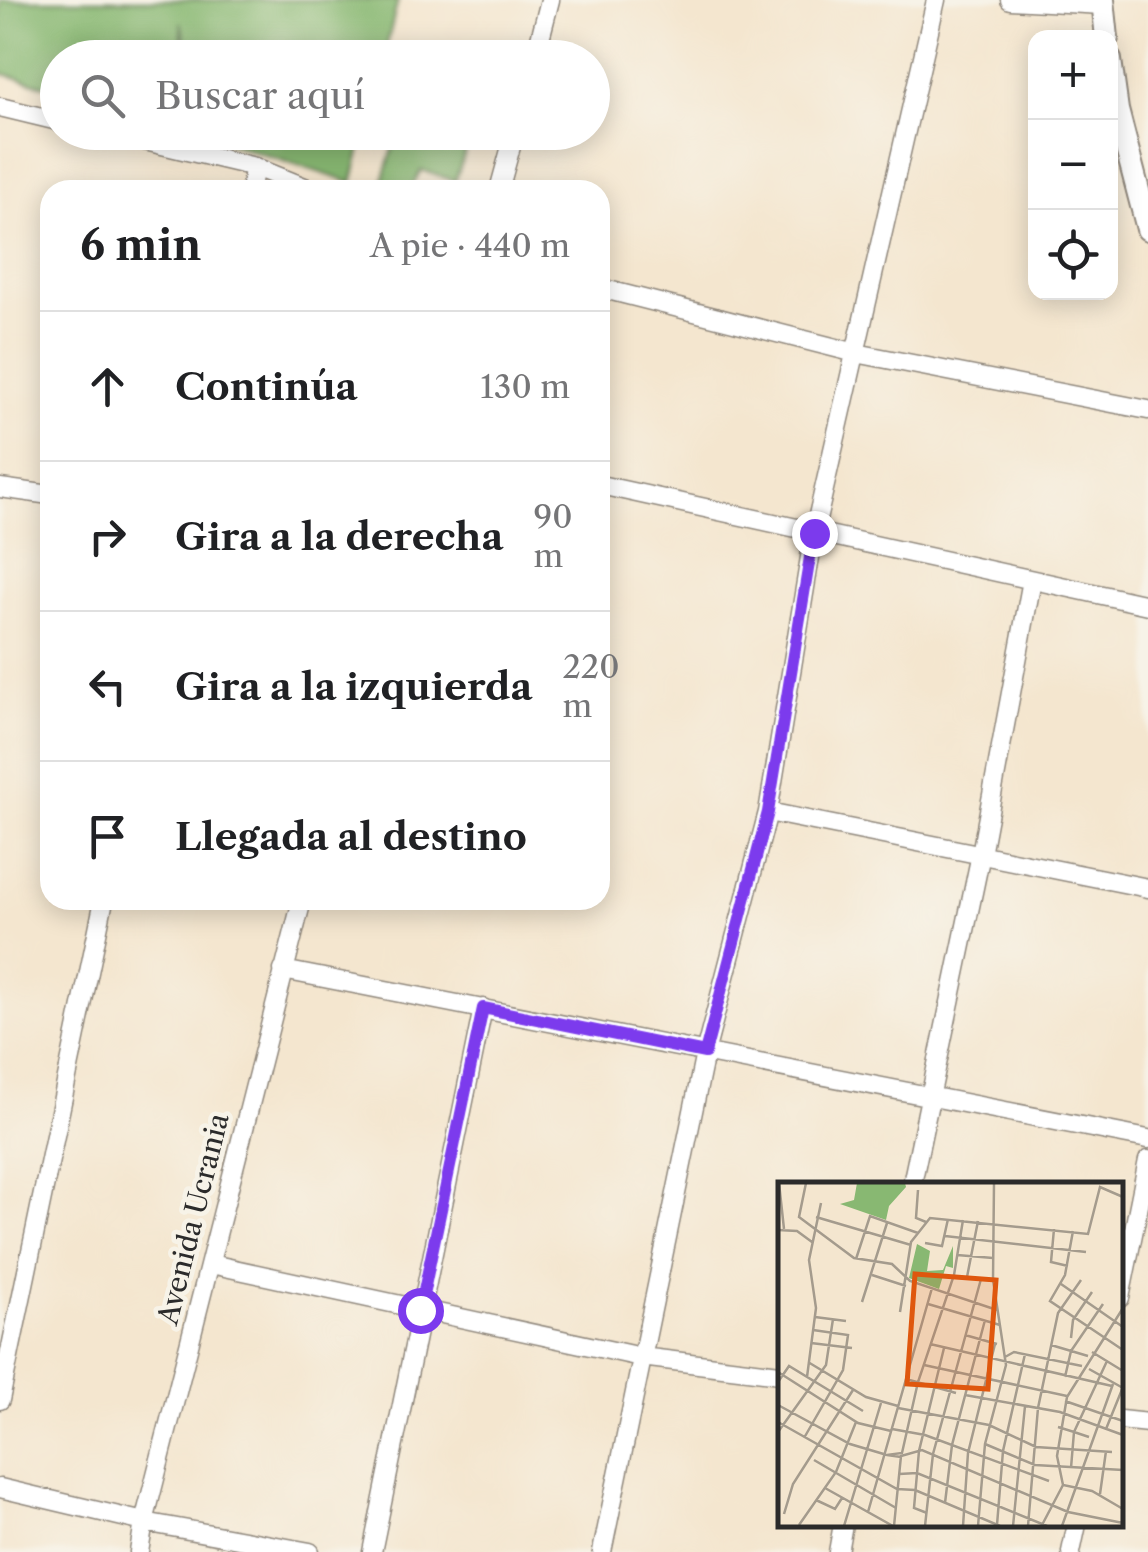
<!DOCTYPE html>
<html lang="es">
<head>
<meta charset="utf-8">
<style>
	body { margin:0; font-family:"Libre Caslon Text",serif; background:#f6f6f6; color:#202124 }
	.controls { position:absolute; right:30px; top:30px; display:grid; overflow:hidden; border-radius:20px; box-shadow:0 5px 25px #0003 }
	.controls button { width:90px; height:90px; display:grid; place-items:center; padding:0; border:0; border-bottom:2px solid #e0e0e0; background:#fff; color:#202124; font:50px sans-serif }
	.stop { position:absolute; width:30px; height:30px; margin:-22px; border:8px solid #7c3aed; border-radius:50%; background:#fff }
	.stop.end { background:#7c3aed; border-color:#fff; box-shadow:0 2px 10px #0008 }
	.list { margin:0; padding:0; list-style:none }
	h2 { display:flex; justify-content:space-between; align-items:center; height:130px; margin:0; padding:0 40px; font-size:42px }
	h2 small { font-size:32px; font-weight:400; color:#757577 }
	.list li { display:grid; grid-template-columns:65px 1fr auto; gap:30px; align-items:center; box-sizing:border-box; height:150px; padding:0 40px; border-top:2px solid #e0e0e0 }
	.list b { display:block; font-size:38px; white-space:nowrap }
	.list em { font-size:32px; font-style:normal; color:#757577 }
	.icon { flex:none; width:55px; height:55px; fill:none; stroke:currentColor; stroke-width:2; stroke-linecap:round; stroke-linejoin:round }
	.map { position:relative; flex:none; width:1148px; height:1552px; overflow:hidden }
	.search { position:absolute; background:#fff; box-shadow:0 5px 25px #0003; left:40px; top:40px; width:570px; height:110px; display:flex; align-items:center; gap:25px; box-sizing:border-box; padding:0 35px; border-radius:55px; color:#757577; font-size:38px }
	.panel { position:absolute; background:#fff; box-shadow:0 5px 25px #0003; left:40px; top:180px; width:570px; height:730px; border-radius:30px }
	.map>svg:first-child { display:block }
	.forest { fill:#88b872; stroke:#5a724e; stroke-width:2.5 }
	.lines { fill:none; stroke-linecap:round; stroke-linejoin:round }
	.minor-casing { stroke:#90887d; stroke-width:21 }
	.tertiary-casing { stroke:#90887d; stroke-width:26 }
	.minor { stroke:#fff; stroke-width:18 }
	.tertiary { stroke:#fff; stroke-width:22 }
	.route { stroke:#7c3aed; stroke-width:12 }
	.labels { text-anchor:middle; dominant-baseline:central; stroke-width:9; stroke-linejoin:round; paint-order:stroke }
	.street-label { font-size:28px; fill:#2b2b2b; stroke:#f7f3e8 }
	.inset-road { fill:none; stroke:#a49b8d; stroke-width:2.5 }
	.view { fill:#df570e; fill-opacity:0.15; stroke:#df570e; stroke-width:5 }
	.inset-edge { fill:none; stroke:#2b2b2b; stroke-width:5 }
</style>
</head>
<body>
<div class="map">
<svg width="1148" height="1552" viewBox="0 0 1148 1552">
	<rect width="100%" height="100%" fill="#f7f3e8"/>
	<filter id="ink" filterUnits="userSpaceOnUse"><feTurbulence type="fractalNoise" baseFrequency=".01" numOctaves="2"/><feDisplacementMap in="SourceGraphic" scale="20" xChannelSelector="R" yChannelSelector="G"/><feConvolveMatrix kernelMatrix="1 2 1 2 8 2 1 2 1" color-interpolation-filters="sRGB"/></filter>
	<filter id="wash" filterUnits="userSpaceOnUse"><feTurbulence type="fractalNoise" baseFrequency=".0048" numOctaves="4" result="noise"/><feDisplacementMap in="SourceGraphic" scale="40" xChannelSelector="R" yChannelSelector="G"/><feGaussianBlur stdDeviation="2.25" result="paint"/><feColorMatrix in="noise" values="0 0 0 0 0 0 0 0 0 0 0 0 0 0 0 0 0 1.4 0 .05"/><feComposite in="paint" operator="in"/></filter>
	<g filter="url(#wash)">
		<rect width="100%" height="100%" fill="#f4e6cf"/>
		<path class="forest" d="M0 0H398L384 57H189L181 22 183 57 58 58 57 89 0 73Z
			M206 133V132L365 133 352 183 207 136Z
			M398 133H472L455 181 421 170 410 190H380Z"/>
	</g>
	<g filter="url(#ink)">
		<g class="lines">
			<defs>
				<path id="minor" d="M1010 0 1103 5
					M535 58 550 0
					M0 107 58 121
					M107 132 255 167 312 190
					M250 190 255 167
					M499 190 515 132
					M600 288 856 353 1148 410
					M600 485 1148 605
					M0 488 50 495
					M768 812 1148 888
					M283 970 1148 1139
					M912 1184 981 854 1032 580
					M211 1264 641 1357 780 1374
					M1120 1298 1148 1160
					M0 1400 104 900
					M1120 1420 1148 1423
					M0 1488 144 1522 310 1552
					M139 1552 144 1522 302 900
					M372 1552 483 1008
					M602 1552 705 1053 768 812 814 533 936 0
					M838 1552 843 1524
					M1071 1552 1077 1524"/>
				<path id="tertiary" d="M1103 0 1107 38
					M1110 60 1117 110 1148 229"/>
			</defs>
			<use href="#minor" class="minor-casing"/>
			<use href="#tertiary" class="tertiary-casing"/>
			<use href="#minor" class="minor"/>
			<use href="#tertiary" class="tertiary"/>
		</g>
	</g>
	<g class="lines" filter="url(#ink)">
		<path class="route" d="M420 1310 483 1008 705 1053 768 812 814 533"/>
	</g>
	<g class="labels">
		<g class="street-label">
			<text transform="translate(193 1219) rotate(-76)">Avenida Ucrania</text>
		</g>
	</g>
	<g transform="translate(778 1182)">
		<rect width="345" height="345" fill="#f4e6cf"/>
		<path d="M79 1H127L128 5 111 24 108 38 62 22 76 18ZM139 62 152 69 149 89 165 88 175 64V86L168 84 161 107 131 96Z" fill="#88b872"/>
		<path class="inset-road" d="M1 1 6 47M28 1 21 35 76 76 114 82 132 99 219 128M140 8 138 36 148 40M38 35 133 63M276 47 273 80 290 84M0 48 19 49 34 60M295 49 287 93 272 119 345 168M167 54 308 70M147 61 164 64 170 37M179 73 215 76M78 77 92 34 140 51M94 93 128 104M189 95 200 39M283 102 345 145M84 120 109 41M150 122 222 143M345 126 289 215 279 274 285 303 314 309 345 327M122 130 133 60 152 36 310 52 322 5 345 15M37 135 68 139M187 153 219 162M293 156 295 138 314 110M33 161 74 166M152 162 334 204M273 163 310 174M314 170 345 189M227 175 236 170 304 184M30 180 88 215 120 224M146 183 289 214M311 187 345 206M0 190 80 241 113 249M29 195 38 126 31 78 43 21M287 195 293 169 325 122M128 197 178 211M0 200 11 184 85 229M187 213 282 230 345 253M287 219 345 239M0 223 72 262 109 273M120 226 211 243 258 265 334 270M0 240 119 307 137 308 222 344M280 245 296 250 329 179M114 247 147 253 271 299M328 247 345 205M0 250 48 183 55 137M26 256 65 188 70 153 35 148M207 262 257 283 345 288M123 275 109 273 124 271 140 200 176 93 185 38M36 278 118 326M293 286 296 250 311 255M121 292 139 291 269 344M47 306 115 344M322 312 328 269M38 318 57 327 64 316M167 321 174 263 207 138M90 330 154 106M149 331 136 326 141 269 166 166M6 332 15 302 75 208M21 343 58 290 78 240M219 343 225 269 247 172M264 343 285 303M344 343 345 274M66 344 103 221M116 344 123 274 144 268 290 330 345 341M147 344 155 272 203 97M185 344 190 271 217 162M200 344 207 262 228 183 215 98 216 1M235 344 247 224M250 344 260 226 280 131 303 98M284 344 335 202"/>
		<path class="view" d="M137 92 218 98 210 207 129 202Z"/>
		<rect width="345" height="345" class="inset-edge"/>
	</g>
</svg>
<div class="controls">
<button>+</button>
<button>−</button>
<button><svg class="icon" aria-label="locate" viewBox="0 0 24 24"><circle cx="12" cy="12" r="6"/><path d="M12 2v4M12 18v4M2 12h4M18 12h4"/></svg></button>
</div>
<div class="stop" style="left:420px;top:1310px"></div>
<div class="stop end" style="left:814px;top:533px"></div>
<div class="search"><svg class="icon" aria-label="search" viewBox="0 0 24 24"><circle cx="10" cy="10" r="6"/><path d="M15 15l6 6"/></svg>Buscar aquí</div>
<section class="panel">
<h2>6 min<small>A pie · 440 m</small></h2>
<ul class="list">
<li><svg class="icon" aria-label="ahead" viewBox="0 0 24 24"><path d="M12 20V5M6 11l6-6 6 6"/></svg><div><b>Continúa</b></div><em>130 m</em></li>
<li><svg class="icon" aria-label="right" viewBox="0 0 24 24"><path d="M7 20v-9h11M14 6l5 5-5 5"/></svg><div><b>Gira a la derecha</b></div><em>90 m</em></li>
<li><svg class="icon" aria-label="left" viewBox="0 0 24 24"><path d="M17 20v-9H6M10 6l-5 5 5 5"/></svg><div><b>Gira a la izquierda</b></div><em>220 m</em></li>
<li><svg class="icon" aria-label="arrive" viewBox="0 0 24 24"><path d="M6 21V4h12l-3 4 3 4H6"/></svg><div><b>Llegada al destino</b></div></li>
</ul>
</section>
</div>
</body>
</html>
